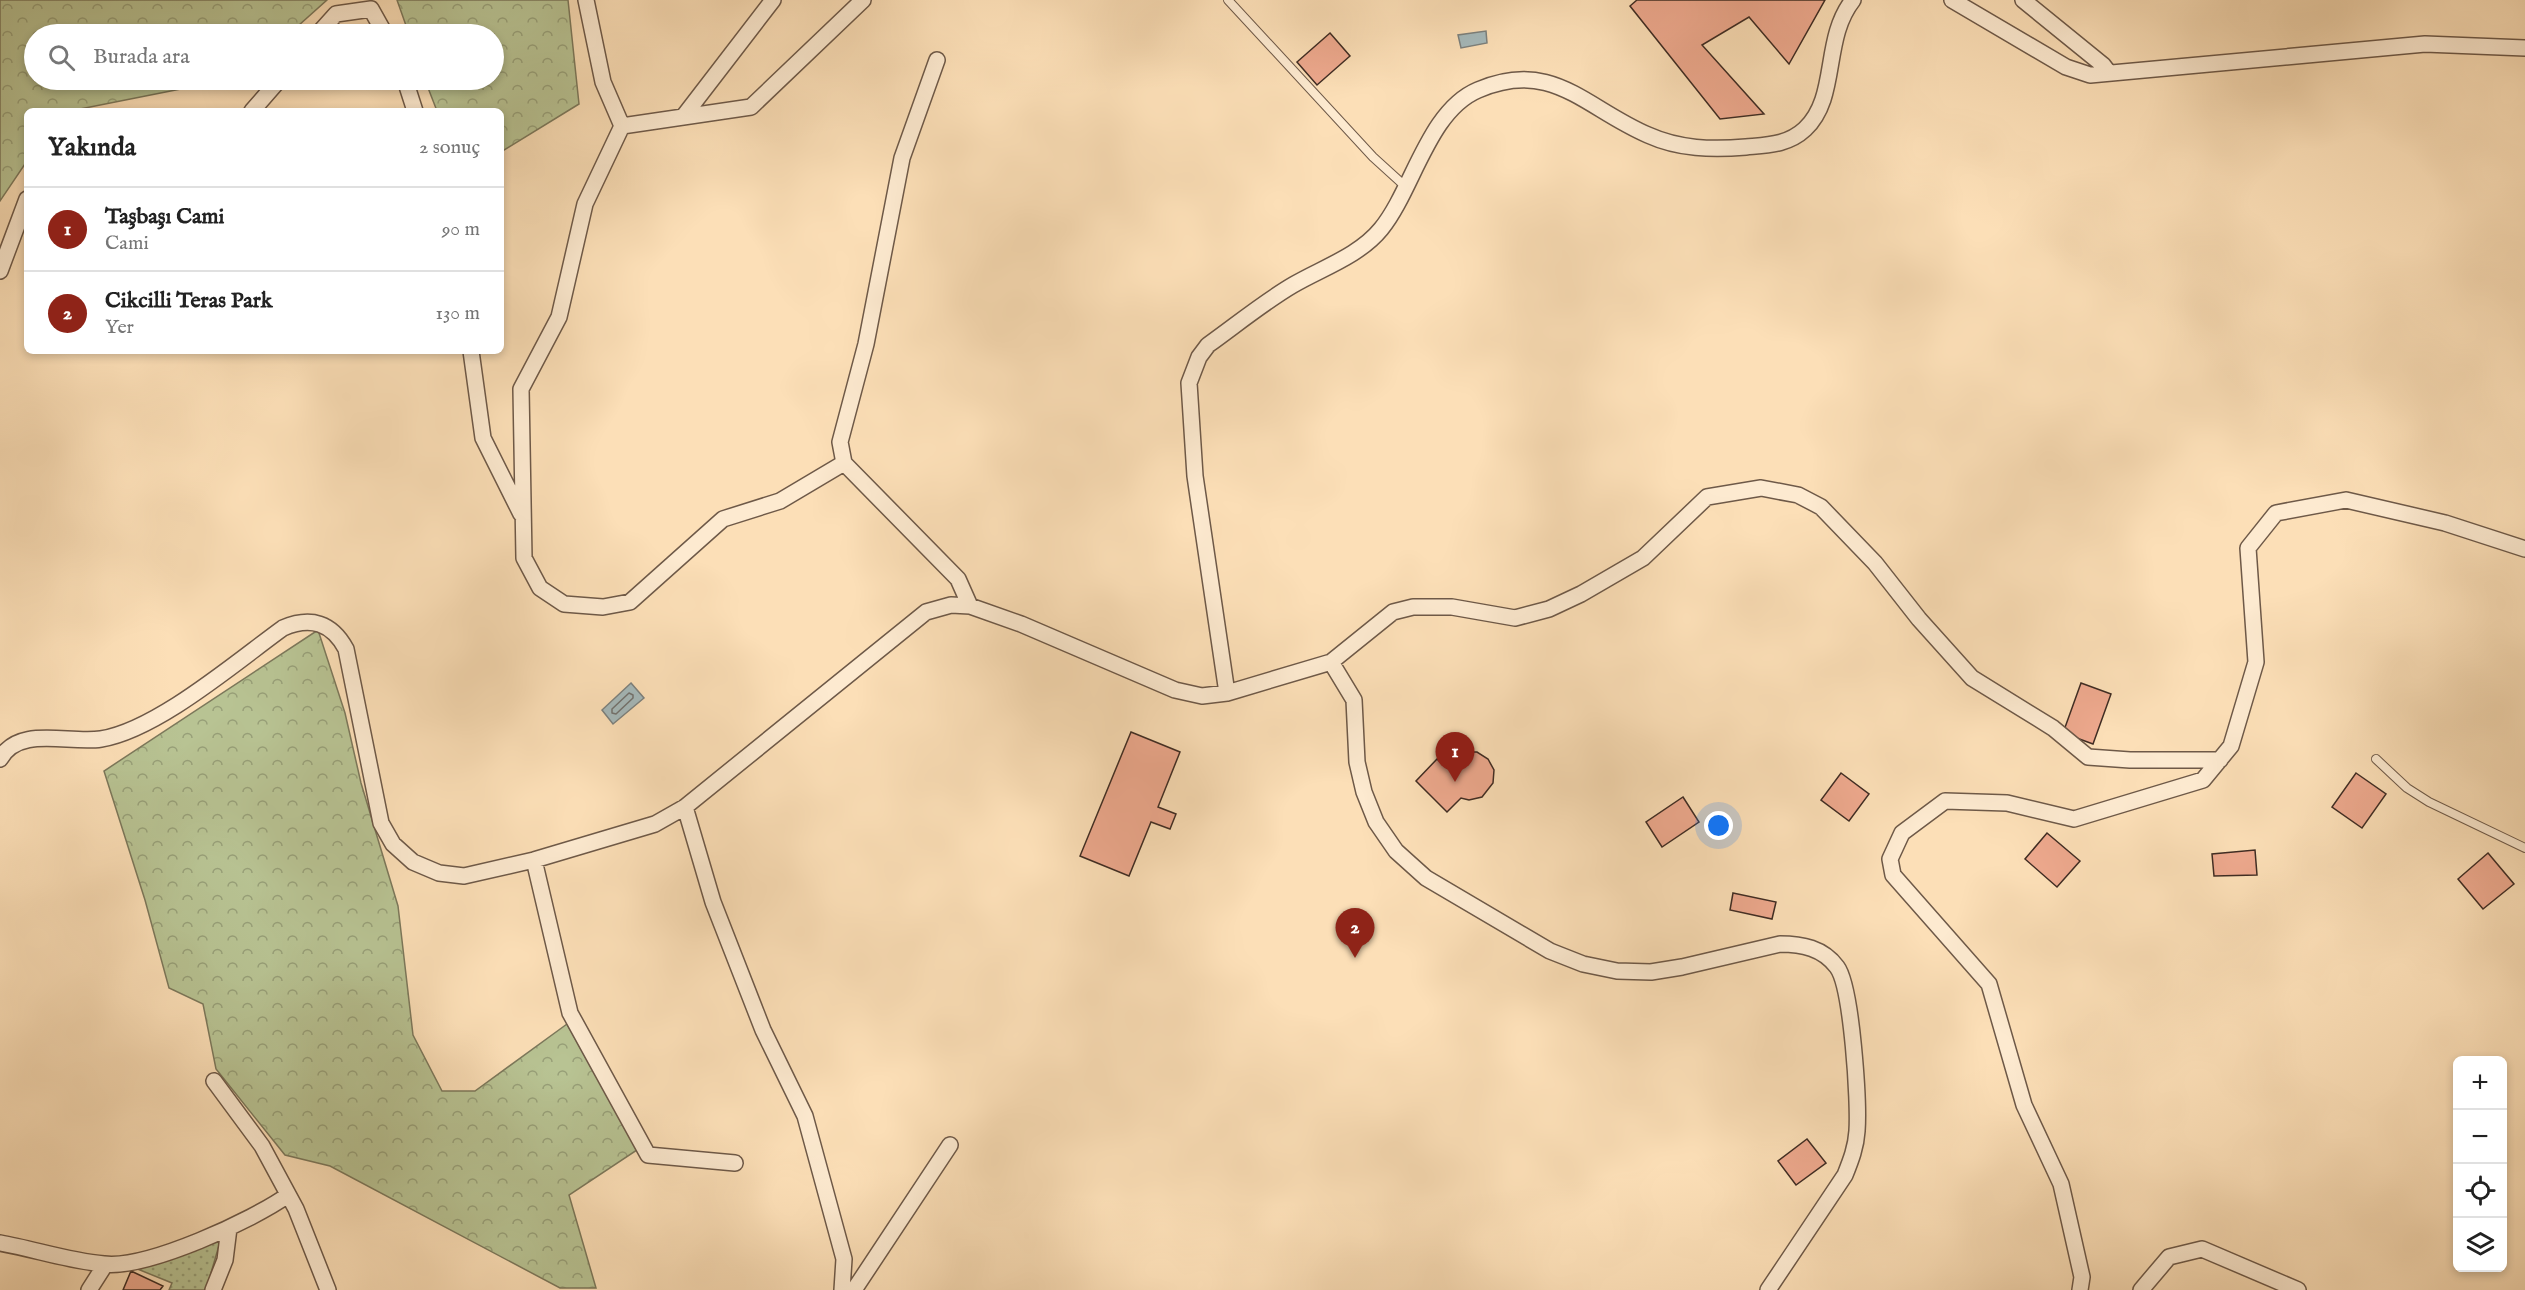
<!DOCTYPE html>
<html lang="tr">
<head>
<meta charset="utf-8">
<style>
	body { margin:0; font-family:"IM FELL English",serif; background:#f6f6f6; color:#222 }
	.controls { position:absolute; right:18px; bottom:18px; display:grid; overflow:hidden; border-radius:9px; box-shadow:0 3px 9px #0003 }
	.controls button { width:54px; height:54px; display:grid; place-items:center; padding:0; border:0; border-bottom:2px solid #e0e0e0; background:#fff; color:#222; font:30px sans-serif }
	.you { position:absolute; left:1719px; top:826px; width:21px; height:21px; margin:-15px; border:4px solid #fff; border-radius:50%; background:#1a73e8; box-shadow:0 0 0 9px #1a73e833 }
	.badge { display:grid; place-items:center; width:39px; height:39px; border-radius:50%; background:#8f2418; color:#fff; font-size:20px; font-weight:700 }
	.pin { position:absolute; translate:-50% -50px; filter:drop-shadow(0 2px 3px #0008) }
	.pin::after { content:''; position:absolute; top:32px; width:21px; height:18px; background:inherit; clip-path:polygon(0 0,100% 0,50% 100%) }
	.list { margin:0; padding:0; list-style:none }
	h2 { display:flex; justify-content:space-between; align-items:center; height:78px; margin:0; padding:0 24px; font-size:26px }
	h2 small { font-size:20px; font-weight:400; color:#767676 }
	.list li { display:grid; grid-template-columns:39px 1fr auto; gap:18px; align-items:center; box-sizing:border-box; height:84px; padding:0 24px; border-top:2px solid #e0e0e0 }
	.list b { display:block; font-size:22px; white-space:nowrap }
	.list p { margin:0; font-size:20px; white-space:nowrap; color:#767676 }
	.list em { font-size:20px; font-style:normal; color:#767676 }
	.icon { flex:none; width:33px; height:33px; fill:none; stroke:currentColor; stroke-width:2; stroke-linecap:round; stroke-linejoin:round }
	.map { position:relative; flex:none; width:2525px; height:1290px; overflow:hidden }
	.search { position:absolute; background:#fff; box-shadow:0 3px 9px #0003; left:24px; top:24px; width:480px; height:66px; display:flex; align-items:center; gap:15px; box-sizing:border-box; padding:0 21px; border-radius:33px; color:#767676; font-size:22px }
	.panel { position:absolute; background:#fff; box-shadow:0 3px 9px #0003; left:24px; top:108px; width:480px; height:246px; border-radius:9px }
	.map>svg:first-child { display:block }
	.green { fill:url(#green-dots); stroke:#7c785b; stroke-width:1.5 }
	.forest { fill:url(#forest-crowns); stroke:#7c785b; stroke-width:1.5 }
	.water { fill:#a5b9bb; stroke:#7c817e; stroke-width:1.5 }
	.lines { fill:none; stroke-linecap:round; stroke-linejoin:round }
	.shore { stroke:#72726f; stroke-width:1.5 }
	.building { fill:#eea98e; stroke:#3f2c23; stroke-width:1.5 }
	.lane-casing { stroke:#6e5948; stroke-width:10 }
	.street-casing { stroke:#6e5948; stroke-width:18 }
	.lane { stroke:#fdead0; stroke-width:8 }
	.street { stroke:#fdead0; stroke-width:15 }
</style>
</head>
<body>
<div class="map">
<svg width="2525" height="1290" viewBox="0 0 2525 1290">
	<defs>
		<pattern id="green-dots" width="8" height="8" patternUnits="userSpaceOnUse" patternTransform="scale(1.5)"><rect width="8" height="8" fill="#b8c393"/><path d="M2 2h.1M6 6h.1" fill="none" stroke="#979f78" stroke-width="1.8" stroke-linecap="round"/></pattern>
		<pattern id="forest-crowns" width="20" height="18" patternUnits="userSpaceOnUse" patternTransform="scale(1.5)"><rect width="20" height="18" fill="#b8c393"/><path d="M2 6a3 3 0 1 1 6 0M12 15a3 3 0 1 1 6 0" fill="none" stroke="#979f78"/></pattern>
	</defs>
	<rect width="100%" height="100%" fill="#fcdfb7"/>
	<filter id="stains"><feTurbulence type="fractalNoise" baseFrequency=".00333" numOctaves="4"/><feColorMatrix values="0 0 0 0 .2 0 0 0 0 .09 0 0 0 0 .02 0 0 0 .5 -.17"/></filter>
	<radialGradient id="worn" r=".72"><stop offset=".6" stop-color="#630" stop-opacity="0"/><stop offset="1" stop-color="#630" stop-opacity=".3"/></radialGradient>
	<path class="green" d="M220 1242 206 1290H169L172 1283 135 1268 203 1244Z"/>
	<path class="forest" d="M0 0H327L289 34H34V80H226L70 111H27V161L0 201Z
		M397 0H568L579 104 501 152V111H437L425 80H494V34H409Z
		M318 630 345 713 361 783 398 906 413 1035 442 1091H475L567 1024 637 1150 569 1195 596 1288H560L330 1166 285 1155 216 1069 203 1004 169 988 145 900 104 771Z"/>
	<path class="water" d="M1486 31 1487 43 1461 48 1458 35Z
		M631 683 644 698 613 724 602 710Z"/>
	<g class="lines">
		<path class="shore" d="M629 693 633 695V698L616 714 612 713V709Z"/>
	</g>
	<path class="building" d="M1637 0H1825L1789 64 1749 17 1702 45 1764 114 1720 119 1630 6Z
		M1330 33 1350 56 1317 85 1297 62Z
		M2081 683 2111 694 2093 744 2063 733Z
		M1131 732 1180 752 1158 807 1176 814 1170 829 1151 822 1129 876 1080 856Z
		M1464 752H1477L1488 759 1494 770 1493 783 1482 797 1469 800 1461 798 1447 812 1416 781 1437 759 1447 768 1453 758Z
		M1841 773 1869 794 1849 821 1821 800Z
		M2356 773 2386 794 2362 828 2332 807Z
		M1683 797 1699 822 1662 847 1646 822Z
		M2047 833 2080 861 2057 887 2025 859Z
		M2255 850 2257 875 2214 876 2212 854Z
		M2488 853 2514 884 2483 909 2458 879Z
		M1733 893 1776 902 1772 919 1730 910Z
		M1807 1139 1826 1163 1796 1185 1778 1161Z
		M131 1271 163 1286 160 1290H123Z"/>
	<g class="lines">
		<defs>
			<path id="lane" d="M1228 0 1373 157 1406 187
				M2376 759 2407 788 2429 802 2525 848"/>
			<path id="street" d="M586 0 603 82 622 126 585 204 559 317 521 389 524 558 540 588 564 604 603 607 630 602 723 519 780 501 844 463
				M1952 0 2066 67 2090 75 2425 44 2525 48
				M2023 0 2103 65 2109 73
				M318 34 336 14 371 9 385 34
				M937 60 902 158 866 344 840 442 844 463 958 579 970 606
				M405 80 415 111
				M252 111 279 80
				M683 117 773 0
				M622 126 751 107 863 0
				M0 271 27 199
				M471 351 483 438 521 514
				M1331 662 1354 700 1357 762 1364 792 1376 822 1396 851 1426 878 1550 951 1583 964 1617 971 1651 972 1682 967 1780 944C1802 944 1823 948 1837 967 1852 987 1859 1103 1857 1131 1856 1147 1851 1160 1845 1175L1768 1290
				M1227 693 1195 476 1189 383 1199 357 1208 345C1236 325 1264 302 1293 285 1322 268 1359 256 1381 229 1413 190 1428 111 1478 90 1552 58 1585 108 1648 135 1679 149 1712 150 1746 147 1767 145 1788 145 1805 129 1839 97 1822 39 1853 0
				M0 759C19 725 68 744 101 739 157 730 236 662 283 628 311 616 332 623 346 649L381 823 393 844 413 862 439 873 464 876 534 860 655 824 685 807 926 612 951 605 970 606 1021 624 1175 690 1202 696 1227 693 1331 662 1393 612 1413 607H1452L1515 618 1549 609 1581 594 1643 558 1707 497 1761 488 1798 495 1821 507 1875 563 1919 619 1972 678 2053 728 2088 757 2130 760H2220
				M685 807 713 902 763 1030 805 1116 844 1259 842 1290
				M534 860 570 1013 648 1155 735 1163
				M214 1081 262 1146 296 1209 328 1290
				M0 1243C34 1249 69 1261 104 1264 148 1269 253 1220 288 1195
				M89 1290 105 1265
				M213 1290 225 1260 229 1228
				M854 1290 950 1145
				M2080 1290 2082 1277 2061 1184 2024 1105 1989 984 1893 875 1890 859 1902 833 1945 801 2007 803 2074 819 2203 780 2231 746 2256 662 2248 548 2276 513 2346 500 2445 523 2525 549
				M2141 1290 2169 1257 2202 1249 2298 1290"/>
		</defs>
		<use href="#lane" class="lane-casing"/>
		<use href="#street" class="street-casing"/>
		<use href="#lane" class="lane"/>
		<use href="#street" class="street"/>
	</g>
	<rect width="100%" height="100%" filter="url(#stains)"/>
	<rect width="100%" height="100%" fill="url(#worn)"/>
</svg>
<div class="controls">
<button>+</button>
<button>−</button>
<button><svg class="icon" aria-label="locate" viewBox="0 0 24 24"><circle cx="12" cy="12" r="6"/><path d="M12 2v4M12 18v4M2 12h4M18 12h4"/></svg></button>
<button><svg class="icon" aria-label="layers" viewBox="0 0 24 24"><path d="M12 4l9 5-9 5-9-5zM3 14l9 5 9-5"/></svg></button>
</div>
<div class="you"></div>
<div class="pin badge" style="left:1455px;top:782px">1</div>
<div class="pin badge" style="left:1355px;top:958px">2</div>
<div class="search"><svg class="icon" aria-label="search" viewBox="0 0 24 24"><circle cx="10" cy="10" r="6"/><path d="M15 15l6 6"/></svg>Burada ara</div>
<section class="panel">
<h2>Yakında<small>2 sonuç</small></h2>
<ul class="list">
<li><span class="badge">1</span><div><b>Taşbaşı Cami</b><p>Cami</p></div><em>90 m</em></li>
<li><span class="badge">2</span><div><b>Cikcilli Teras Park</b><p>Yer</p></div><em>130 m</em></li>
</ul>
</section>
</div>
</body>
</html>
